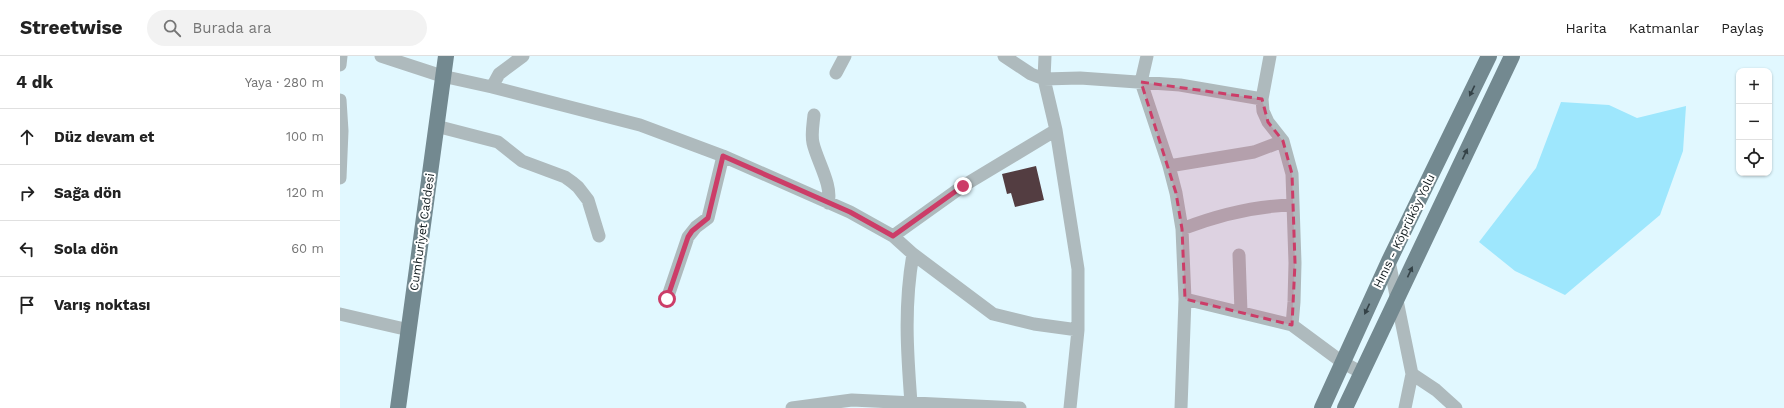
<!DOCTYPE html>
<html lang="tr">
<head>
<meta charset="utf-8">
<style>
	body { margin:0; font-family:"Work Sans",sans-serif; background:#f2f2f2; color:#222 }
	.controls { position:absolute; right:12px; top:12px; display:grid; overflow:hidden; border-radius:8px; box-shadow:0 1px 3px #0004 }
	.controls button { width:36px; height:36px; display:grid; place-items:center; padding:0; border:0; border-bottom:1px solid #e0e0e0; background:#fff; color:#222; font:20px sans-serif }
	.stop { position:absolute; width:12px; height:12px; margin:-9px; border:3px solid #cc3d68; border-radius:50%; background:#fff }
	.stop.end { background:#cc3d68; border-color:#fff; box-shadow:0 1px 4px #0008 }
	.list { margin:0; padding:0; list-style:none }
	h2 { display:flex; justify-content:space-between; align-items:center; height:52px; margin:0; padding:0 16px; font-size:17px }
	h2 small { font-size:13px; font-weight:400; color:#767676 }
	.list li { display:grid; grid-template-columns:26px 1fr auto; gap:12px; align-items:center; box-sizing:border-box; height:56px; padding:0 16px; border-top:1px solid #e0e0e0 }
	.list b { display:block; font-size:15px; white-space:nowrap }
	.list em { font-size:13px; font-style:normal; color:#767676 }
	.icon { flex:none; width:22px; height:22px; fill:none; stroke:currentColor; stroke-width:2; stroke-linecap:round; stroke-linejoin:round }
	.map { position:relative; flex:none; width:1444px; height:352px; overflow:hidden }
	header { display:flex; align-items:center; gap:24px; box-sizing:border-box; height:56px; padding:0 20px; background:#fff; border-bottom:1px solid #e0e0e0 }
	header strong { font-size:19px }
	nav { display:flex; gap:22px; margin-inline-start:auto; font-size:14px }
	.search { width:280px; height:36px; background:#f2f2f2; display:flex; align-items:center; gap:10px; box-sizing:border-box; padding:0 14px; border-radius:22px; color:#767676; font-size:15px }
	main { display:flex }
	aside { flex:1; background:#fff }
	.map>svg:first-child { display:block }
	.green { fill:#9ee7fd }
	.building { fill:#533d41 }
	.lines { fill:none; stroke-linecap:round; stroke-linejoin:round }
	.minor { stroke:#aebabd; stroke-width:13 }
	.major { stroke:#738990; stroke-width:16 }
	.oneway { fill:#344247 }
	.route { stroke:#cc3d68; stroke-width:5 }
	.marked { fill:#cc3d68; fill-opacity:0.2; stroke:#cc3d68; stroke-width:3; stroke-dasharray:8 5; stroke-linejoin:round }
	.labels { text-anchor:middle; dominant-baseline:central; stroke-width:4; stroke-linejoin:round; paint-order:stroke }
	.street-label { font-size:12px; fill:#121c1f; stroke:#fff }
</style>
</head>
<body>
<header>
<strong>Streetwise</strong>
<div class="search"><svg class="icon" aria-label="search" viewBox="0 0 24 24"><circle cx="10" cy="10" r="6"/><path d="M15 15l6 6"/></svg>Burada ara</div>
<nav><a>Harita</a><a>Katmanlar</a><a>Paylaş</a></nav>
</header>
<main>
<aside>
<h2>4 dk<small>Yaya · 280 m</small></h2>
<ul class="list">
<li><svg class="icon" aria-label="ahead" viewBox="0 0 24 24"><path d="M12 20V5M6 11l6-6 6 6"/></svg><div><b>Düz devam et</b></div><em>100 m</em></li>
<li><svg class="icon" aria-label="right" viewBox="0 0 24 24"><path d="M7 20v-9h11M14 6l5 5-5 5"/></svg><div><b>Sağa dön</b></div><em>120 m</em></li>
<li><svg class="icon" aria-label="left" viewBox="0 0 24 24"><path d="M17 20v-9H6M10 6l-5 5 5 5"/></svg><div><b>Sola dön</b></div><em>60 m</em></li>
<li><svg class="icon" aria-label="arrive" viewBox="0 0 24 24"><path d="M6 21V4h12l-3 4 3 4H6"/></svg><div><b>Varış noktası</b></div></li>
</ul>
</aside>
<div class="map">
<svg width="1444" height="352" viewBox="0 0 1444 352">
	<rect width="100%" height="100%" fill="#e1f8ff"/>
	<path class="green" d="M1221 46 1269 49 1297 62 1346 50 1343 95 1320 159 1225 239 1175 215 1139 186 1196 112Z"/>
	<path class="building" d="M696 110 704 144 675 151 671 137 667 138 662 118Z"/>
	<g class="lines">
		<path class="minor" d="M41 0 102 20 152 31 300 69 383 100 510 156 553 180 573 198 653 258 694 268 738 274
			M664 0 691 18 704 23 740 22 840 29 922 43
			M705 0 704 23 716 74 738 213V274L730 352
			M807 0 801 26 829 110 836 137 842 173 845 243 841 352
			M930 0 922 43 923 55 928 66 943 85 952 118 955 207 954 246 952 269
			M0 9 1 0
			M496 17 505 0
			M152 31 159 18 183 0
			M0 44 2 75 0 122
			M474 59C473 69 471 78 473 87 477 105 493 130 488 147
			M96 70 158 86 182 105 225 121 232 126 238 131 248 144 259 180
			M829 110 914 96 943 85
			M842 173C878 159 914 150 953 149
			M553 180 623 130 716 74
			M899 199 901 256
			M1049 205 1072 318 1065 352
			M327 243 348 181 356 171 368 162 383 100
			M845 243 952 269 1002 306 1022 317
			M0 258 69 274
			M1072 318 1096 334 1116 352
			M571 347C567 295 564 249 573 198
			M452 352 512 344 680 352"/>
		<path class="major" d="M58 352 106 0
			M982 352 1049 205 1149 0
			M1005 352 1172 0"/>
	</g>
	<defs><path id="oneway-solid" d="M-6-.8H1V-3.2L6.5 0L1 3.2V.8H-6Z"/></defs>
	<g class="oneway">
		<use href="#oneway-solid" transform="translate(1132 35) rotate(116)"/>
		<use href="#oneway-solid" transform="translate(1125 98) rotate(-65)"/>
		<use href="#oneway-solid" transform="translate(1070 216) rotate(-65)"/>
		<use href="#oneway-solid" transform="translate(1027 253) rotate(115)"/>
	</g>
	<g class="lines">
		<path class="route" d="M327 243 348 181 352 175 368 162 383 100 510 156 553 180 623 130"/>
	</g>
	<path class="marked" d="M801 26 922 43 928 66 943 85 952 118 955 207 952 269 845 243 842 173 836 137Z"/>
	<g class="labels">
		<g class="street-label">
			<text transform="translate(1064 175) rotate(-64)">Hınıs - Köprüköy Yolu</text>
			<text transform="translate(82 176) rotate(-82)">Cumhuriyet Caddesi</text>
		</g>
	</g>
</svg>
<div class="controls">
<button>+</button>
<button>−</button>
<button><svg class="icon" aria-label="locate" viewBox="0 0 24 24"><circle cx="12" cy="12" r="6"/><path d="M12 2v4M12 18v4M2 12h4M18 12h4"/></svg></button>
</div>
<div class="stop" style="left:327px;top:243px"></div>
<div class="stop end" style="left:623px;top:130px"></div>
</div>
</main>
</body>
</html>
